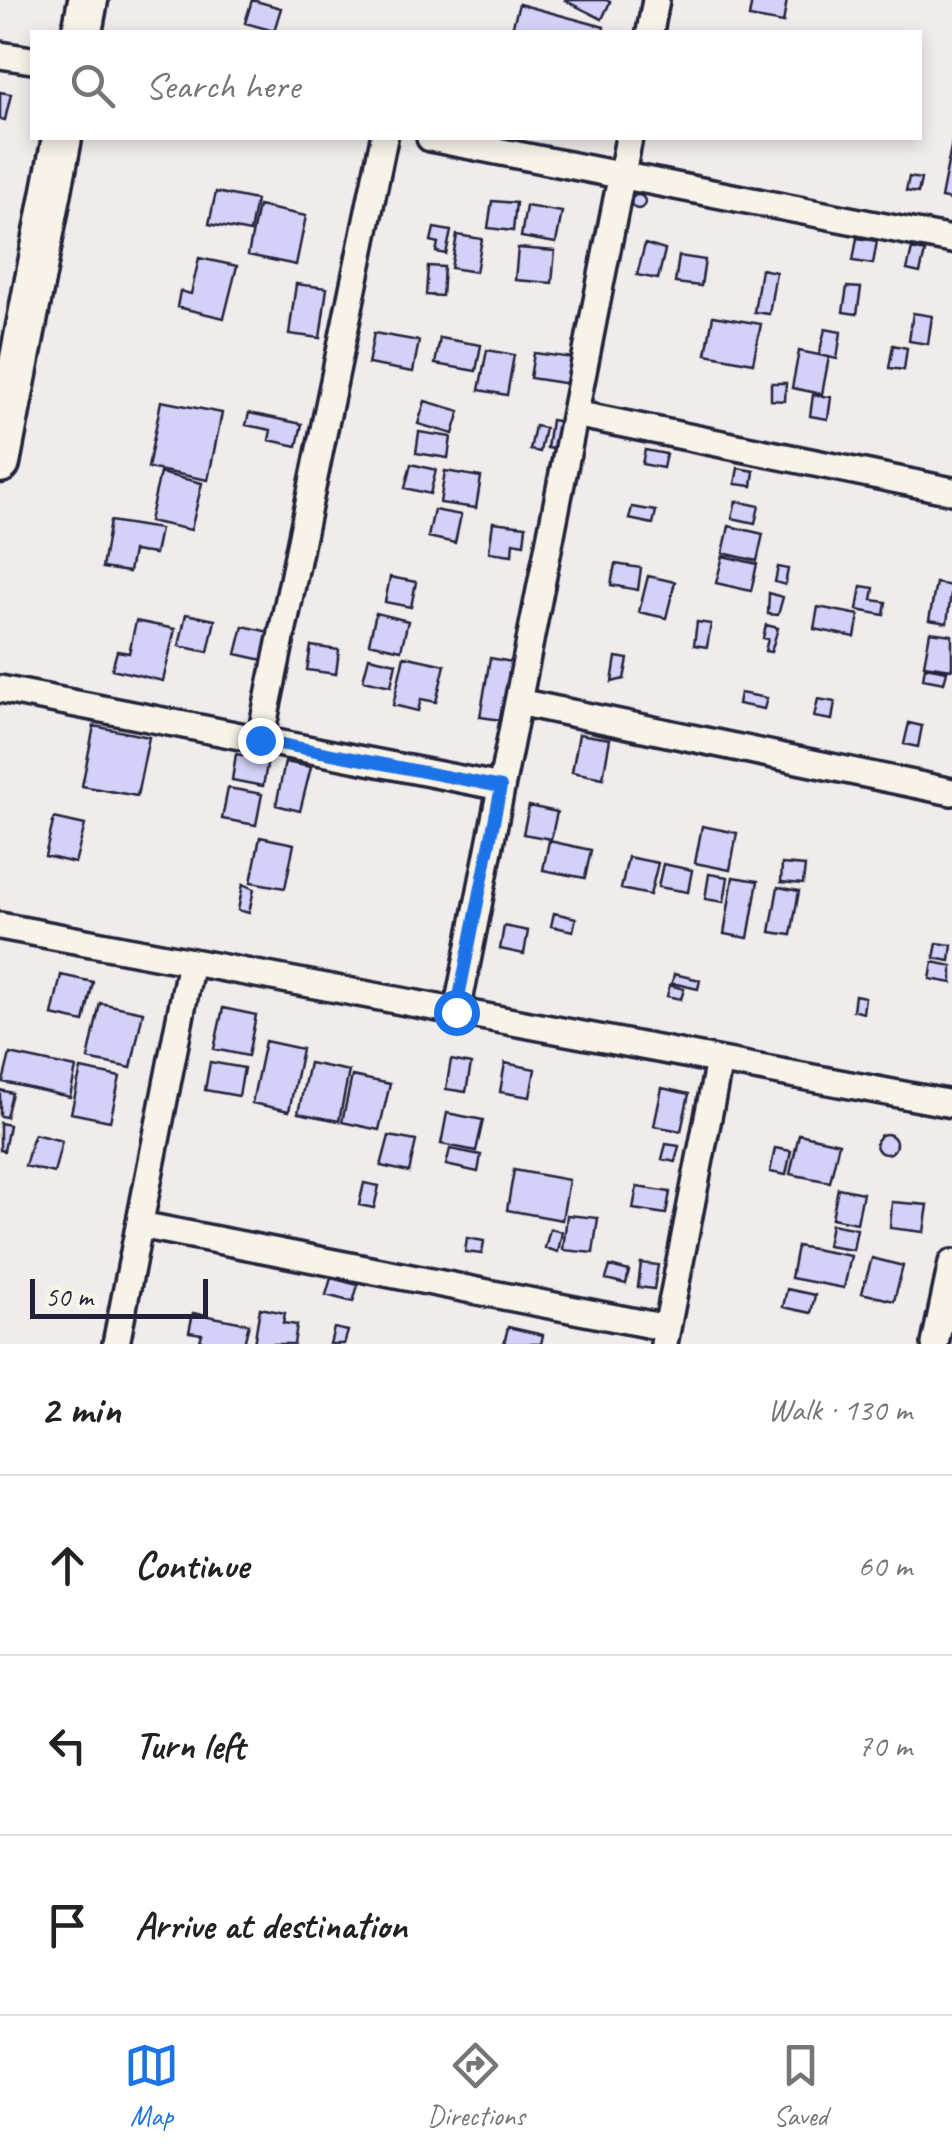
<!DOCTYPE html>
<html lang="en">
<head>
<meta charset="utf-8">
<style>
	body { margin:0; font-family:Caveat,sans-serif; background:#f6f6f6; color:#222 }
	.scale { position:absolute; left:30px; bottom:25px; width:178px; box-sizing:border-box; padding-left:10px; border:5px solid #22223b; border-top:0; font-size:28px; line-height:35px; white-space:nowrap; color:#22223b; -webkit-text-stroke:8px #f7f3e8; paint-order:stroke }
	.stop { position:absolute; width:30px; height:30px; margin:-22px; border:8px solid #1a73e8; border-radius:50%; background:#fff }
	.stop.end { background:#1a73e8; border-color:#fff; box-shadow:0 2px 10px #0008 }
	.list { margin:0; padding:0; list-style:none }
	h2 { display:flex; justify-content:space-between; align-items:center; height:130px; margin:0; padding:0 40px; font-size:42px }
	h2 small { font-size:32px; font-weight:400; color:#767676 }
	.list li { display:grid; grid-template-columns:65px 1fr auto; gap:30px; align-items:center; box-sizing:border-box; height:180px; padding:0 40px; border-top:2px solid #e0e0e0 }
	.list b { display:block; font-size:38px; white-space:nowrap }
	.list em { font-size:32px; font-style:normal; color:#767676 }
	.icon { flex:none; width:55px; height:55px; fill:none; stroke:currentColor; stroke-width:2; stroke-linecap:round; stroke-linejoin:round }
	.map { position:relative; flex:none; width:952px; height:1344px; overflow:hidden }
	.search { position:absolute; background:#fff; box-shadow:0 5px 15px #0003; left:30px; right:30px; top:30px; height:110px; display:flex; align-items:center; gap:25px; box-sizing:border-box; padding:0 35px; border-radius:0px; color:#767676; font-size:38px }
	.sheet { height:670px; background:#fff }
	nav { display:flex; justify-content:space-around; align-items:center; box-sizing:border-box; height:140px; border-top:2px solid #e0e0e0; background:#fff; font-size:28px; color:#767676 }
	nav a { display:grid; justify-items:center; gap:5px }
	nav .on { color:#1a73e8 }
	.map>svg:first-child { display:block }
	.building { fill:#d4d1f9; stroke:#22223b; stroke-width:2.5 }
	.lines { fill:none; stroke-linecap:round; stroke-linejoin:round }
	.street-casing { stroke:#22223b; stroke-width:32 }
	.secondary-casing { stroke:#22223b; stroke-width:45 }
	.street { stroke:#f7f3e8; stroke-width:25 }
	.secondary { stroke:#f7f3e8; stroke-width:38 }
	.route { stroke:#1a73e8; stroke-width:12 }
</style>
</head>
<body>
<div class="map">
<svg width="952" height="1344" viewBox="0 0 952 1344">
	<rect width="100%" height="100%" fill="#f0eceb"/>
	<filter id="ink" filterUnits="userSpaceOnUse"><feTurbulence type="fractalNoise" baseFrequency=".01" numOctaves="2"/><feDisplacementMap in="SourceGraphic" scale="20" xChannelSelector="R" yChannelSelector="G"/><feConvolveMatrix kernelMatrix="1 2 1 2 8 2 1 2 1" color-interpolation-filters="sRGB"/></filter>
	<g filter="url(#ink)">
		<path class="building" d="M252 0 281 8 274 31 245 23Z
			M564 0H606L610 2 602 19Z
			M752 0H787L783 23 749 17Z
			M519 4 604 27 603 32H511Z
			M0 92 11 94 5 120 0 119Z
			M952 142V200L941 198Z
			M909 177 921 179 918 193 906 191Z
			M216 192 256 200 250 232 209 224Z
			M631 202a7 7 0 1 1 14 0a7 7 0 1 1-14 0Z
			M492 201 516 203 513 231 488 228Z
			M258 206 306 216 296 265 248 255Z
			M526 206 562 212 556 243 521 237Z
			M434 228 451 231 446 254 436 252 438 243 431 241Z
			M457 235 482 239 476 272 451 268Z
			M857 238 877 241 873 264 853 261Z
			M645 244 665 250 658 279 637 275Z
			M518 248 555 251 552 283 515 280Z
			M912 249 925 252 920 273 907 270Z
			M679 256 705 260 701 286 675 283Z
			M199 258 237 266 224 318 177 307 180 291 191 294Z
			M428 266 444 267 442 296 426 295Z
			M761 269 776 272 769 314 754 312Z
			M296 284 327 288 320 338 289 334Z
			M847 287 861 288 857 314 843 312Z
			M913 313 932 316 928 344 909 341Z
			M713 316 761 324 753 363 706 354Z
			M825 329 841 332 837 359 819 355Z
			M374 333 419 341 413 372 368 364Z
			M440 338 481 345 476 371 435 364Z
			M893 345 907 348 904 370 889 368Z
			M487 350 514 355 507 395 479 390Z
			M799 351 829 357 822 394 792 388Z
			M534 353 574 358 570 384 530 378Z
			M771 383H786L785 401 771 400Z
			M813 395 831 397 828 419 810 416Z
			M161 401 222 413 208 480 148 468Z
			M425 401 460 411 453 434 418 424Z
			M249 413 302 424 297 446 269 440 271 430 246 425Z
			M551 420 564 422 559 450 547 448Z
			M535 426 545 428 540 452 530 450Z
			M419 432 451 437 448 458 416 453Z
			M645 450 666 454 663 468 642 464Z
			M411 464 436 470 430 494 405 488Z
			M738 468 754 471 752 486 735 484Z
			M445 471 481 477 476 508 440 503Z
			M160 473 202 483 191 530 149 521Z
			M736 501 759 506 755 523 732 518Z
			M632 507 656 511 653 524 629 519Z
			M434 510 461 515 455 543 428 537Z
			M110 521 160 529 155 554 133 551 129 572 102 568Z
			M493 522 526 526 524 544 513 542 512 555 489 552Z
			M729 526 763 534 757 561 723 553Z
			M723 556 757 564 751 591 716 583Z
			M615 564 641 568 638 590 611 585Z
			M778 567 788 569 785 585 775 582Z
			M648 576 675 582 666 618 639 612Z
			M390 577 416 582 411 607 385 602Z
			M936 583 952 586 947 623 929 620Z
			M861 586 874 588 872 600 886 602 884 615 857 610Z
			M769 593 783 597 778 615 768 614Z
			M818 607 859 615 855 637 814 629Z
			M376 613 408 621 401 650 369 643Z
			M186 614 215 620 208 652 179 646Z
			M136 621 175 629 163 681 112 669 117 651 129 653Z
			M697 622 711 624 707 647 694 645Z
			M766 625 778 628 771 652 765 651 768 639 763 638Z
			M243 626 269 632 263 660 236 654Z
			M930 632 952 635V669L924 665Z
			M311 646 339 650 336 674 307 670Z
			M404 656 445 665 436 702 421 699 418 711 393 705Z
			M369 657 396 663 391 686 363 680Z
			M616 657 628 659 624 679 612 682Z
			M490 658 512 662 502 720 480 717Z
			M925 667 947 671 944 683 923 679Z
			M740 693 767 698 764 709 738 704Z
			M818 699 835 702 832 720 814 717Z
			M909 723 922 726 918 747 904 744Z
			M94 726 149 737 137 796 82 786Z
			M579 734 610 739 603 778 572 772Z
			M236 754 268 760 263 786 232 780Z
			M285 762 311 767 300 811 276 805Z
			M228 788 262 794 256 825 222 819Z
			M529 806 557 812 551 839 523 834Z
			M54 818 85 825 75 863 45 856Z
			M702 826 737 833 730 870 695 863Z
			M260 837 294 844 285 888 251 882Z
			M549 841 591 850 585 878 543 870Z
			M628 857 658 863 650 895 621 889Z
			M663 864 692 870 688 892 658 887Z
			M782 864 805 866 803 884 781 882Z
			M709 874 728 877 724 902 705 899Z
			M733 877 758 881 748 938 724 934Z
			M243 884 254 889 249 913 238 910Z
			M778 887 799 891 791 935 770 932Z
			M554 913 576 918 573 931 551 926Z
			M504 926 528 931 524 954 500 949Z
			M937 943 952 945 950 961 934 958Z
			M933 962 952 966V983L930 979Z
			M674 974 700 980 698 989 672 983Z
			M61 975 93 982 84 1022 52 1015Z
			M670 985 684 989 681 999 667 996Z
			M855 995 865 997 863 1013 853 1010Z
			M100 1003 143 1012 131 1068 88 1059Z
			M223 1008 256 1015 248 1056 214 1049Z
			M265 1041 302 1049 289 1111 252 1103Z
			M10 1054 76 1068 70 1097 3 1082Z
			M451 1060 471 1064 466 1092 446 1089Z
			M210 1062 244 1068 239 1096 205 1090Z
			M309 1063 349 1071 339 1121 298 1113Z
			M505 1063 535 1069 530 1097 500 1092Z
			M81 1069 120 1077 110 1121 71 1113Z
			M352 1076 390 1084 379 1130 342 1122Z
			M662 1088 689 1094 681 1131 654 1126Z
			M0 1090 12 1093 6 1117 0 1116Z
			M447 1113 483 1120 476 1151 441 1144Z
			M0 1123 9 1125 4 1151 0 1150Z
			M876 1144a10 10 0 1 1 20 0a10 10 0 1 1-20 0Z
			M34 1134 62 1141 54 1173 25 1166Z
			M799 1134 839 1143 830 1182 790 1174Z
			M389 1136 416 1141 409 1172 381 1166Z
			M666 1144 679 1146 675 1162 662 1159Z
			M775 1148 791 1151 786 1175 770 1172Z
			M450 1149 481 1155 478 1172 446 1165Z
			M514 1170 569 1180 562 1220 507 1210Z
			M364 1183 379 1186 374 1208 359 1205Z
			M637 1187 670 1192 666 1214 633 1209Z
			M838 1188 863 1193 857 1223 832 1218Z
			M892 1202 928 1205 924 1232 890 1228Z
			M567 1215 598 1218 593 1253 563 1250Z
			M831 1224 857 1229 853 1250 827 1246Z
			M550 1229 562 1232 558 1252 545 1248Z
			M467 1238 484 1241 482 1254 465 1252Z
			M797 1246 851 1256 844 1288 791 1278Z
			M872 1258 903 1266 894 1301 862 1293Z
			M641 1263 658 1265 654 1289 638 1287Z
			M610 1266 629 1271 626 1284 606 1279Z
			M331 1278 358 1285 353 1302 326 1295Z
			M787 1289 815 1295 811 1313 783 1307Z
			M260 1308 285 1313 283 1323 297 1325 294 1344H254Z
			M193 1313 249 1324 244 1344H199L202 1334 189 1332Z
			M508 1327 543 1335 541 1344H504Z
			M334 1328 348 1331 344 1344H330Z"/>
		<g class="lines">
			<defs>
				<path id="street" d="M650 32 656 0
					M0 55 32 60
					M430 138 952 240
					M575 414 952 491
					M0 689 501 787
					M518 702 952 792
					M260 740 384 138
					M0 926 952 1104
					M457 1012 629 138
					M140 1225 667 1328
					M116 1344 191 962
					M664 1344 719 1061
					M935 1344 952 1263"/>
				<path id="secondary" d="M82 32 88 0
					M0 463 62 138"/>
			</defs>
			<use href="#street" class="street-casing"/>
			<use href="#secondary" class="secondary-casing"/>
			<use href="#street" class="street"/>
			<use href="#secondary" class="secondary"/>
		</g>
	</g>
	<g class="lines" filter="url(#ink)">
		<path class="route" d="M260 740 501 787 456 1012"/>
	</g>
</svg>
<div class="scale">50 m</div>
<div class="stop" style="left:456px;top:1012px"></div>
<div class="stop end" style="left:260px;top:740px"></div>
<div class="search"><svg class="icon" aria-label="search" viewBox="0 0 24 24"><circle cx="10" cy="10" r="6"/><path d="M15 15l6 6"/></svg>Search here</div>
</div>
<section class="sheet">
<h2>2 min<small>Walk · 130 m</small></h2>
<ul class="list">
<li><svg class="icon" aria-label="ahead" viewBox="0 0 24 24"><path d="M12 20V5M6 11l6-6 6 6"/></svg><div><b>Continue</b></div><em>60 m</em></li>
<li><svg class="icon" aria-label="left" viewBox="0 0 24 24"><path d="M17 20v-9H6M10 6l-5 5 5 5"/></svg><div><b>Turn left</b></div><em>70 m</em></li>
<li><svg class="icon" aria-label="arrive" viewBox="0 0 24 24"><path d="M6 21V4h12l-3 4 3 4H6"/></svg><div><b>Arrive at destination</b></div></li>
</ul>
</section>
<nav>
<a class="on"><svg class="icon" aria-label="map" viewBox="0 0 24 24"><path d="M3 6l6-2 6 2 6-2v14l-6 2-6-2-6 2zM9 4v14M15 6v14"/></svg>Map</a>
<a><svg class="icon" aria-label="directions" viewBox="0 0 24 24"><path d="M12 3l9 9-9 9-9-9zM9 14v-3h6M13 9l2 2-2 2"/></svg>Directions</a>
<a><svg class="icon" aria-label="saved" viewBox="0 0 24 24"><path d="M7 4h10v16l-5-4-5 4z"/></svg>Saved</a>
</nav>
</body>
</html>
